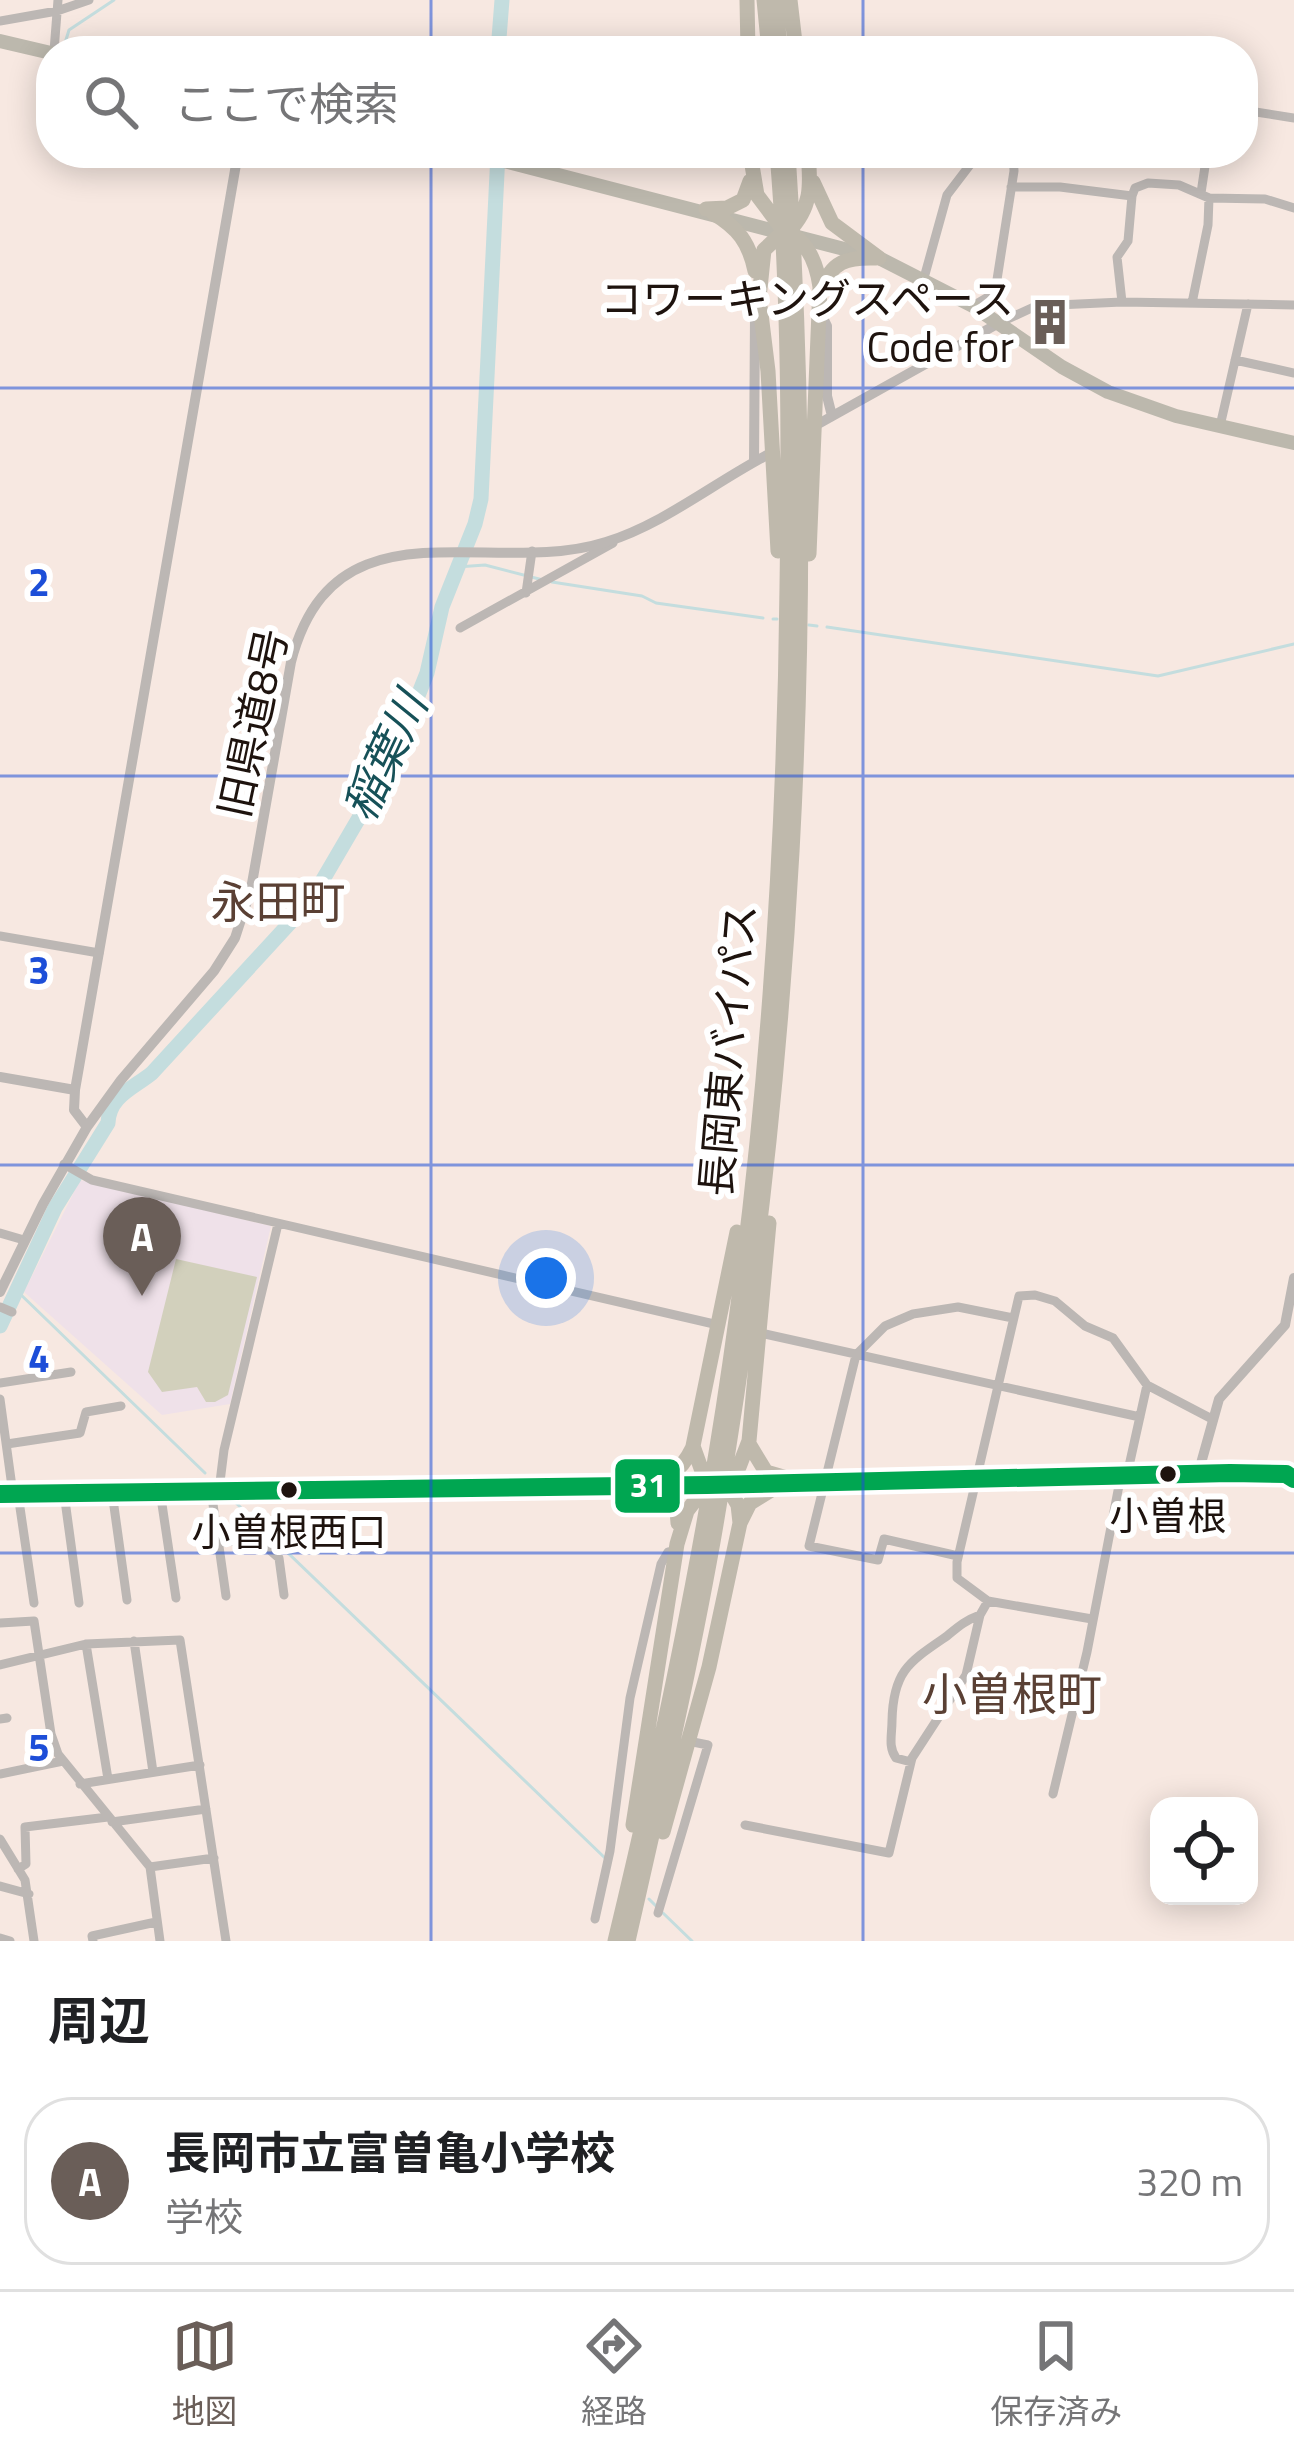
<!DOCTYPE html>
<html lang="ja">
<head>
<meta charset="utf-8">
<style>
	body { margin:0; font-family:"Titillium Web","Noto Sans JP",sans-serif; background:#f2f2f2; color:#202124 }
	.controls { position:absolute; right:36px; bottom:36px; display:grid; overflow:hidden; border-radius:24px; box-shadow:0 6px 30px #0003 }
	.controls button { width:108px; height:108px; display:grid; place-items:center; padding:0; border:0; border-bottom:3px solid #e0e0e0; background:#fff; color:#202124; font:60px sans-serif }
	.you { position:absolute; left:546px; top:1278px; width:42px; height:42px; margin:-30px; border:9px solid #fff; border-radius:50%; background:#1a73e8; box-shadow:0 0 0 18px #1a73e833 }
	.badge { display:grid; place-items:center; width:78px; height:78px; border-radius:50%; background:#6a5e58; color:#fff; font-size:39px; font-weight:700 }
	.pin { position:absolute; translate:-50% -99px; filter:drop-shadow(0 3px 6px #0008) }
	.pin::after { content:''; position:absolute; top:63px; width:42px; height:36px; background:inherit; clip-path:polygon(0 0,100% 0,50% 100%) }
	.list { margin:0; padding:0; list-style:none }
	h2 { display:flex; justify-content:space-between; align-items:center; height:156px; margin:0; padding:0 48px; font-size:51px }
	h2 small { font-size:39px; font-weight:400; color:#757577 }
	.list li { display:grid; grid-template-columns:78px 1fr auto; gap:36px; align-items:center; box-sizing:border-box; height:168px; margin:0 24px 24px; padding:0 24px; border:3px solid #e0e0e0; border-radius:48px }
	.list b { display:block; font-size:45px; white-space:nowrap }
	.list p { margin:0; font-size:39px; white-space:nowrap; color:#757577 }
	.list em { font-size:39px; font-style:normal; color:#757577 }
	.icon { flex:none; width:66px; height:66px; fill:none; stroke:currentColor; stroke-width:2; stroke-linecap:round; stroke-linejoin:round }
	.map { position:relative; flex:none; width:1294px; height:1941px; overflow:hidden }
	.search { position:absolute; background:#fff; box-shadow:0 6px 30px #0003; left:36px; right:36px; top:36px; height:132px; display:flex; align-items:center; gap:30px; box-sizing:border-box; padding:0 42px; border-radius:48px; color:#757577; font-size:45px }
	.sheet { height:348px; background:#fff }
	nav { display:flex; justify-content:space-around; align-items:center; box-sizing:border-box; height:168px; border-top:3px solid #e0e0e0; background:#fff; font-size:33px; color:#757577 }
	nav a { display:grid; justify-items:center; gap:6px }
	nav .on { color:#6a5e58 }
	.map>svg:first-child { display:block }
	.education { fill:#efe1e9 }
	.green { fill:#d2d0bc }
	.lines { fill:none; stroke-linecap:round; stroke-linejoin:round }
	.stream { stroke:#c4ddde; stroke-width:3 }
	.river { stroke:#c4ddde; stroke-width:15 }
	.minor { stroke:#bcb7b4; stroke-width:9 }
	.tertiary { stroke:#bcb7b4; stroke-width:10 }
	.primary { stroke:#bcb8ad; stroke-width:14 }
	.trunk { stroke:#bfb9ac; stroke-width:15 }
	.bus-1-casing { stroke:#fff; stroke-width:27 }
	.bus-1 { stroke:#00a651; stroke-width:18 }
	.grid { fill:none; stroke:#1d4ed8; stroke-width:3; stroke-opacity:0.55 }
	.bus-dot { fill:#1e130e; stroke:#fff; stroke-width:4.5 }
	.labels { text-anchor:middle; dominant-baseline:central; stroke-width:12; stroke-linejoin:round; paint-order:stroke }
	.bus-label { font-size:39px; fill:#1e130e; stroke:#fff }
	.poi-label { font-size:42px; fill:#1e130e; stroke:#fff; text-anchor:end }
	.street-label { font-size:42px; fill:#1e130e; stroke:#fff }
	.water-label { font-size:45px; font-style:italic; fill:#165158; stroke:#fff }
	.neighbourhood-label { font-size:45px; fill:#5a4034; stroke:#fff }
	.grid-label { font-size:39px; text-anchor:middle; font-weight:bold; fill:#1d4ed8; stroke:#fff; stroke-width:12; stroke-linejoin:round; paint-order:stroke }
	.line-badge { stroke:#fff; stroke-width:4.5 }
	.badge-label { font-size:33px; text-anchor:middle; font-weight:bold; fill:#fff }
</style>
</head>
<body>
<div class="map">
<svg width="1294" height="1941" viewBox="0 0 1294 1941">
	<rect width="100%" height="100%" fill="#f7e8e1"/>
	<path class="education" d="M80 1180 271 1226 230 1404 162 1415 24 1292Z"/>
	<path class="green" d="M176 1259 257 1277 228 1395 215 1402H206L197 1387 162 1392 148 1372Z"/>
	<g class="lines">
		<path class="stream" d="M65 43 69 30 114 0
			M457 567 485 565 543 580
			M552 582 642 596 656 603 763 618
			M773 619H777
			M809 625 817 626
			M827 627 1158 676 1294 644
			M16 1290 205 1473
			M234 1501 605 1858
			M649 1899 656 1906
			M663 1913 692 1941"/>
		<path class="river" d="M498 51 502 0
			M0 1326 55 1208 108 1123C109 1096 134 1088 152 1073L311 900 366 806 402 736 427 673 442 607 475 524 481 499 498 153"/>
		<path class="minor" d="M0 21 57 11 89 0
			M54 51 58 0
			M1243 110 1294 118
			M1011 187H1060L1132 196 1135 188 1148 183 1179 185 1209 198 1265 199 1294 208
			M1201 193 1207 153
			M924 278 947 195 979 153
			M1122 302 1117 257 1128 241 1132 196
			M1192 303 1208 225 1209 198
			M973 306 990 296 996 286 1014 171 1013 153
			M999 323 1036 306 1122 302 1294 305
			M1235 360 1294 373
			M1220 426 1248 304
			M526 593 532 551
			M460 628 613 543
			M0 936 99 953
			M64 1164 92 1180 714 1324
			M0 1233 24 1240
			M0 1307 12 1312
			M765 1334 1140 1417
			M0 1383 71 1372
			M0 1399 13 1494
			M7 1444 80 1433 86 1412 121 1406
			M1127 1475 1147 1385
			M211 1490 226 1596
			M219 1490 224 1450 278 1224
			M160 1491 176 1598
			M112 1492 127 1600
			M64 1493 79 1603
			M18 1494 34 1603
			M219 1543 256 1538 279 1558 284 1595
			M958 1556 884 1539 878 1560 809 1546 856 1355 885 1326 913 1314 958 1307 1013 1318
			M1092 1619 988 1601 957 1578V1562L1019 1296 1035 1295 1055 1301 1085 1326 1113 1338 1147 1385 1212 1419
			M0 1623 34 1621 51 1734 58 1754 150 1867 160 1941
			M134 1641 153 1772
			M86 1644 108 1779
			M0 1665 86 1644 180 1640 226 1941
			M0 1719 7 1718
			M911 1762 896 1758C888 1747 892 1735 892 1721 893 1671 909 1662 947 1636 958 1627 966 1620 980 1615
			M0 1774 63 1761
			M80 1784 200 1765
			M1053 1794 1087 1652 1121 1475
			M112 1822 206 1809
			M745 1825 889 1853 912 1758 966 1675 980 1615 988 1601
			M0 1839 25 1880 34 1941
			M150 1867 214 1858
			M18 1869 26 1864 25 1827 108 1817
			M0 1886 29 1894
			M658 1913 708 1745 693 1742
			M595 1919 610 1851 630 1698 661 1564 668 1552 676 1551
			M0 1938 10 1941
			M93 1941 92 1936 156 1922"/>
		<path class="tertiary" d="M822 316 827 326V396L832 416
			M820 423 999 323
			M754 462 755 315
			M0 1077 75 1090
			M87 1127 74 1110 75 1090 238 153
			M0 1292 43 1204 87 1127 121 1080 214 971 235 938 251 889 291 662C334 495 490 579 606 542 664 524 715 482 769 454
			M1198 1474 1219 1399 1285 1325 1294 1278
			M801 1482 1286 1474
			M657 1485 783 1482
			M0 1494 639 1485"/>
		<path class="primary" d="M0 41 51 53
			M473 153 879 258 973 306 1062 367 1108 392 1176 416 1294 443"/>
		<path class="trunk" d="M747 0 748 51
			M764 0 769 51
			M776 0 780 51
			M790 0 796 51
			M750 153 757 195 784 231 764 250 759 298 768 371 778 551
			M808 153C811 185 812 208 788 232 809 243 817 265 820 287L809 554
			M813 182 832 223 879 258
			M706 209 727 208 743 200 750 181
			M713 213C738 228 749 242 755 271
			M822 291C830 261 848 257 876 258
			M749 1444 766 1472 804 1483
			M635 1485C664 1483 680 1474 693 1447
			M658 1485 676 1498 678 1523
			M740 1523 750 1503 784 1482
			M633 1825 677 1544 687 1511 707 1485 693 1446 737 1232
			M663 1832 709 1667 740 1523 738 1505 726 1484 739 1467 749 1441 769 1223
			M615 1941C654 1779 689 1617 716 1453 763 1167 784 877 787 587 789 443 789 297 777 153
			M628 1941C658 1809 689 1676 713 1542 793 1085 819 616 788 153"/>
		<defs>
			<path id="bus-1" d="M0 1494 707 1485 1230 1473 1286 1474 1294 1479"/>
		</defs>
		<use href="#bus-1" class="bus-1-casing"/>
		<use href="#bus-1" class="bus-1"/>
	</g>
	<path class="grid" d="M431 0V51M863 0V51M431 153V1941M863 153V1941M0 388H1294M0 776H1294M0 1165H1294M0 1553H1294"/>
	<defs>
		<symbol id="building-bare" viewBox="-9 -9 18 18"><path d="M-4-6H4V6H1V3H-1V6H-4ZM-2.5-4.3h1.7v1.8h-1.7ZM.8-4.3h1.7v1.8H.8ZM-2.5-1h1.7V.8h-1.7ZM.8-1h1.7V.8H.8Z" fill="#6a5e58" stroke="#fff" stroke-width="2.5" paint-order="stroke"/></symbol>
	</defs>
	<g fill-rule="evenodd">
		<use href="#building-bare" x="1017" y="289" width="66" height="66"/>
	</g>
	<g class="bus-dot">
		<circle cx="1168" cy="1474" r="10"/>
		<circle cx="289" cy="1490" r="10"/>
	</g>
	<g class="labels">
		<g class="bus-label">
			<text x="1168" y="1515">小曽根</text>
			<text x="289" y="1531">小曽根西口</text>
		</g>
		<g class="poi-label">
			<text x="1014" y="298">コワーキングスペース<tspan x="1014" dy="48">Code for</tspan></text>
		</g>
		<g class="street-label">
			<text transform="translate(252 723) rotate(-78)">旧県道8号</text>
			<text transform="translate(727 1050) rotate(-85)">長岡東バイパス</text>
		</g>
		<g class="water-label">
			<text transform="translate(384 756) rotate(-65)">稲葉川</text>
		</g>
		<g class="neighbourhood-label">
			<text x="278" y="901">永田町</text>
			<text x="1012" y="1693">小曽根町</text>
		</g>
	</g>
	<g class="grid-label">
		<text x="39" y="596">2</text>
		<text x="39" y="984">3</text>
		<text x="39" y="1372">4</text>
		<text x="39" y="1761">5</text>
	</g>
	<rect class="line-badge" x="613" y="1457" width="69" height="58" rx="12" fill="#00a651"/>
	<g class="badge-label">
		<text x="648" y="1497">31</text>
	</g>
</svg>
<div class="controls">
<button><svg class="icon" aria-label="locate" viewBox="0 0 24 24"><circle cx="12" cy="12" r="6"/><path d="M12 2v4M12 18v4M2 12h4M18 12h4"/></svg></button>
</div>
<div class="you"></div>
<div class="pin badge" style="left:142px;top:1296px">A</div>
<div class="search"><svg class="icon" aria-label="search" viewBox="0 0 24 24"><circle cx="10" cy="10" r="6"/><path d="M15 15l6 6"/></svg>ここで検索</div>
</div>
<section class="sheet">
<h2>周辺<small></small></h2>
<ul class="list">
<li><span class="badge">A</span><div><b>長岡市立富曽亀小学校</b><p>学校</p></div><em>320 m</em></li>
</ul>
</section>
<nav>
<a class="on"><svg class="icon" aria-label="map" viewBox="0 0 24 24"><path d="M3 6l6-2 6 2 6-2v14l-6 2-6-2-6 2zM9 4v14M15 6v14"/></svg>地図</a>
<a><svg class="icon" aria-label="directions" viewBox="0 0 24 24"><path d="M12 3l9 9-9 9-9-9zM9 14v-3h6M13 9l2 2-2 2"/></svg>経路</a>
<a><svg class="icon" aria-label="saved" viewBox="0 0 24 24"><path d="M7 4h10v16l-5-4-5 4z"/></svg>保存済み</a>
</nav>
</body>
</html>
